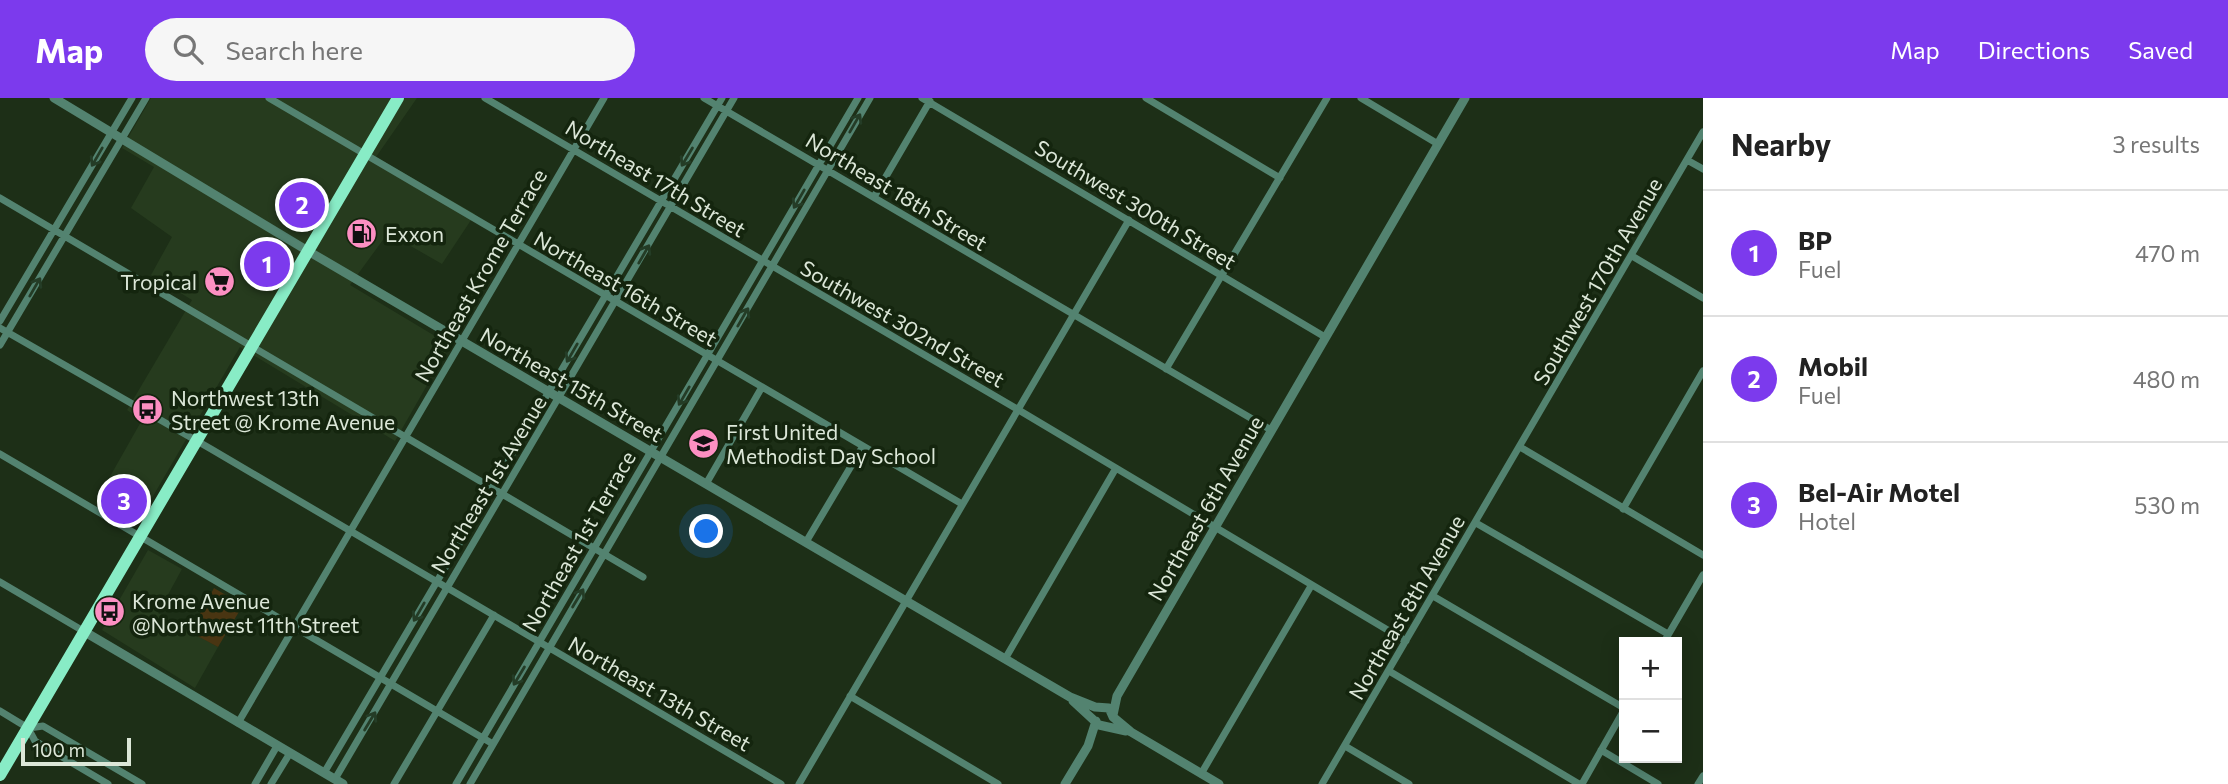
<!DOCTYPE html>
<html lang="en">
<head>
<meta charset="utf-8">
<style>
	body { margin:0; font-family:Commissioner,sans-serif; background:#f6f6f6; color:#222 }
	.controls { position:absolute; right:21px; bottom:21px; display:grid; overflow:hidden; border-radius:0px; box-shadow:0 4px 18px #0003 }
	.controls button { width:63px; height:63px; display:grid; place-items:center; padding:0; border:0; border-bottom:2px solid #e0e0e0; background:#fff; color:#222; font:35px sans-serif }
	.scale { position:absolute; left:21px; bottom:18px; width:110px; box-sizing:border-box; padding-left:7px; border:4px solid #dce7d8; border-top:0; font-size:19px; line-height:24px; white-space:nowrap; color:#dce7d8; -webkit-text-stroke:5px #14250e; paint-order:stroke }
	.you { position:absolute; left:707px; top:434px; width:24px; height:24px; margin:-18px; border:5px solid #fff; border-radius:50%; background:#1a73e8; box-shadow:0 0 0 10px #1a73e833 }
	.badge { display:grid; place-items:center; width:46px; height:46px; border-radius:50%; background:#7c3aed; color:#fff; font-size:23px; font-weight:700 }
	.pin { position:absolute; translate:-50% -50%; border:4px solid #fff; box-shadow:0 2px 7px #0006 }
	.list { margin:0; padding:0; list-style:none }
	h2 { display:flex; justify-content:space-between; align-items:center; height:91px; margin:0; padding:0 28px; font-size:30px }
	h2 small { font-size:23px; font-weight:400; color:#767676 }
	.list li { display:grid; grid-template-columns:46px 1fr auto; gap:21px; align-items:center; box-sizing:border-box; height:126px; padding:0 28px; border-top:2px solid #e0e0e0 }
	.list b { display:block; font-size:26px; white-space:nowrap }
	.list p { margin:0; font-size:23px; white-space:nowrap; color:#767676 }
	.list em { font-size:23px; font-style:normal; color:#767676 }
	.icon { flex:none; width:38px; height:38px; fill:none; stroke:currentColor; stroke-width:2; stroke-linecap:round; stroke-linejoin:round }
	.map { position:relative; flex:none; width:1703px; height:686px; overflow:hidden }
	header { display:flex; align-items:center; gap:42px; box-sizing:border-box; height:98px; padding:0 35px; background:#7c3aed; color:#fff }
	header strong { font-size:33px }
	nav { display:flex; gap:38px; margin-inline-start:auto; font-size:24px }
	.search { width:490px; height:63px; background:#f6f6f6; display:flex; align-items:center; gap:18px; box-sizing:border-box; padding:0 24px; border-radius:38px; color:#767676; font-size:26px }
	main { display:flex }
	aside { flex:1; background:#fff }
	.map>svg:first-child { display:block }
	.built { fill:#263b1e }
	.green { fill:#493512 }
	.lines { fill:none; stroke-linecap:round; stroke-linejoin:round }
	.minor { stroke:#538370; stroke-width:7 }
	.tertiary { stroke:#538370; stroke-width:9 }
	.trunk { stroke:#88ecc6; stroke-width:12 }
	.oneway { stroke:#243c26 }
	.labels { text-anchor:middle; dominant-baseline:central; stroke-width:7; stroke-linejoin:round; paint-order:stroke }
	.street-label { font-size:21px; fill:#dce7d8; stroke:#14250e }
	.poi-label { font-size:21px; fill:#dce7d8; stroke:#14250e; text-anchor:start }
</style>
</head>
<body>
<header>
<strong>Map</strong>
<div class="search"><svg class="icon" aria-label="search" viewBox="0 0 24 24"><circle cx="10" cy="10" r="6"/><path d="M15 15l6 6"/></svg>Search here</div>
<nav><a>Map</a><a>Directions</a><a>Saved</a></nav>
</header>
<main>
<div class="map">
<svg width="1703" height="686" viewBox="0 0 1703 686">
	<rect width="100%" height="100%" fill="#1d2f17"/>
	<path class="built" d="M151 0H417L376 59 475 116 442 166 388 135 350 187 450 247 395 343 240 249 135 429 95 405 142 322 127 312 192 202 151 177 172 139 131 110 154 69 122 50Z
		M148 452 182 471 158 515 218 549 195 590 102 532Z"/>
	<path class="green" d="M214 490 243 507 218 549 190 534Z"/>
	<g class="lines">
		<path class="minor" d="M269 0 962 406
			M485 0 1017 311 1406 543
			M704 0 1271 332
			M922 0 1325 239
			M1146 0 1280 80
			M1361 0 1438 46
			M1687 62 1703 71
			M874 99 930 3
			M0 100 643 479
			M1632 158 1703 200
			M0 223 132 0
			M0 230 211 351 781 686
			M0 247 146 0
			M1166 271 1327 0
			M1520 349 1703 457
			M0 356 493 646
			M706 386 762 289
			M1623 411 1703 273
			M1476 425 1668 536
			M806 444 863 348
			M0 484 85 534
			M1433 498 1624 610
			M1664 544 1703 477
			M1005 561 1116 370
			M1389 573 1579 686
			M850 598 998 686
			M0 613 28 630
			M238 625 604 0
			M28 630 35 643 108 686
			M29 630 43 628 142 686
			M1345 648 1409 686
			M1601 652 1658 686
			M324 675 722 0
			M1201 676 1311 488
			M335 681 734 0
			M255 686 277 648
			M271 686 290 655
			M394 686 494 517
			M456 686 858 0
			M470 686 870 0
			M799 686 1129 122
			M1322 686 1703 34
			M1582 686 1624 612
			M1698 686 1703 678"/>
		<path class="tertiary" d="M54 0 308 153 1070 599 1095 609 1109 610 1113 619 1131 634 1219 686
			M85 534 343 686
			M1073 603 1099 627 1126 633
			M1113 617 1117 598 1465 0
			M1065 686 1088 648 1096 623"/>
		<path class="trunk" d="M0 677 398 0"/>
	</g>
	<defs><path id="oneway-shaft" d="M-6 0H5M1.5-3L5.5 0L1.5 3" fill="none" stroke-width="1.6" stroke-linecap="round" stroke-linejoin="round" transform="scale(1.75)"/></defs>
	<g class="oneway">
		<use href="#oneway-shaft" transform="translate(855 25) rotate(-60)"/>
		<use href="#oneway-shaft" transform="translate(97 59) rotate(120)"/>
		<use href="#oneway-shaft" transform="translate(687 59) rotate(121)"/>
		<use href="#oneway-shaft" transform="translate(799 101) rotate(120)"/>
		<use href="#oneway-shaft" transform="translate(644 156) rotate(-60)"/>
		<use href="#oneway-shaft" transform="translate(35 189) rotate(-60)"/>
		<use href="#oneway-shaft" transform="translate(743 219) rotate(-60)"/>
		<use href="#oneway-shaft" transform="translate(572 255) rotate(120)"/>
		<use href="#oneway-shaft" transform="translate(684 298) rotate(120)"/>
		<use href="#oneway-shaft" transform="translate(578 500) rotate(-59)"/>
		<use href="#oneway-shaft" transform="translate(419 514) rotate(120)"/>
		<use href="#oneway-shaft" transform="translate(519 578) rotate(121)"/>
		<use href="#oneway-shaft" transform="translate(370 623) rotate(-59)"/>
	</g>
	<defs>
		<symbol id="fuel-disc" viewBox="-11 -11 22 22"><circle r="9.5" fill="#fc8fc2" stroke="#14250e"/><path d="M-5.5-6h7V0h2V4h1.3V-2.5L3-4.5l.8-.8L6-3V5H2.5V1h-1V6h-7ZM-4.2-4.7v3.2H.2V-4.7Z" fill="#111"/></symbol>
		<symbol id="supermarket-disc" viewBox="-11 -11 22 22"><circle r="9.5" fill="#fc8fc2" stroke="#14250e"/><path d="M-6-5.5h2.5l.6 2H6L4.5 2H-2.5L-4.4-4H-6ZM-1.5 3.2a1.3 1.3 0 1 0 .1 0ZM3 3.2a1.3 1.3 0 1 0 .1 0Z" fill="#111"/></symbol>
		<symbol id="bus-disc" viewBox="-11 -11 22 22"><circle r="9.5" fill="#fc8fc2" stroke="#14250e"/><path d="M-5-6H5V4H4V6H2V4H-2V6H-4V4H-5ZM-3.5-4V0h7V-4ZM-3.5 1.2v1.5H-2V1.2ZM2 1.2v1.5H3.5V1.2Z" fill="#111"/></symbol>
		<symbol id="school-disc" viewBox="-11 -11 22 22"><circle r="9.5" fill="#fc8fc2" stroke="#14250e"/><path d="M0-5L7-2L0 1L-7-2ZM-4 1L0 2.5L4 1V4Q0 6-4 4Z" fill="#111"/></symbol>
	</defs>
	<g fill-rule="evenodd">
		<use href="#fuel-disc" x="344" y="118" width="35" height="35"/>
		<use href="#supermarket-disc" x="202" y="166" width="35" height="35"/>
		<use href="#bus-disc" x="130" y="294" width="35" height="35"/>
		<use href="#school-disc" x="686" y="328" width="35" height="35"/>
		<use href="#bus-disc" x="92" y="496" width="35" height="35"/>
	</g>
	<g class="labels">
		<g class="street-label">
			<text transform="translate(656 80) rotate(31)">Northeast 17th Street</text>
			<text transform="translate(897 93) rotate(31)">Northeast 18th Street</text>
			<text transform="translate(1136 106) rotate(31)">Southwest 300th Street</text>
			<text transform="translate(480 177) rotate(-60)">Northeast Krome Terrace</text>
			<text transform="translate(1597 183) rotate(-60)">Southwest 170th Avenue</text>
			<text transform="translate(626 190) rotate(30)">Northeast 16th Street</text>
			<text transform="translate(903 225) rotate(30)">Southwest 302nd Street</text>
			<text transform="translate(572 286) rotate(30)">Northeast 15th Street</text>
			<text transform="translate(488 386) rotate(-59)">Northeast 1st Avenue</text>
			<text transform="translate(1205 410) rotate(-60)">Northeast 6th Avenue</text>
			<text transform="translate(578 443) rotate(-60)">Northeast 1st Terrace</text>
			<text transform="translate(1406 509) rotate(-60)">Northeast 8th Avenue</text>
			<text transform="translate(660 595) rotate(30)">Northeast 13th Street</text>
		</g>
		<g class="poi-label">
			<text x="385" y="135">Exxon</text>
			<text x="197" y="183" text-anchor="end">Tropical</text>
			<text x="171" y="299">Northwest 13th<tspan x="171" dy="24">Street @ Krome Avenue</tspan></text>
			<text x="726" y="333">First United<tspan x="726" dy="24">Methodist Day School</tspan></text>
			<text x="132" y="502">Krome Avenue<tspan x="132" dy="24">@Northwest 11th Street</tspan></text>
		</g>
	</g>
</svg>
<div class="controls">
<button>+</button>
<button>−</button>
</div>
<div class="scale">100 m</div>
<div class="you"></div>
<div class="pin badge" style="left:267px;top:166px">1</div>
<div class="pin badge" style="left:302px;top:107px">2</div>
<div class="pin badge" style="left:124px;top:403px">3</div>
</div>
<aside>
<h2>Nearby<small>3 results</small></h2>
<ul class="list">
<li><span class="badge">1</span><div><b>BP</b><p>Fuel</p></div><em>470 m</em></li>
<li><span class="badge">2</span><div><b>Mobil</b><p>Fuel</p></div><em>480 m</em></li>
<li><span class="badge">3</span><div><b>Bel-Air Motel</b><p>Hotel</p></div><em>530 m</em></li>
</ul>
</aside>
</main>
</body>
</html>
